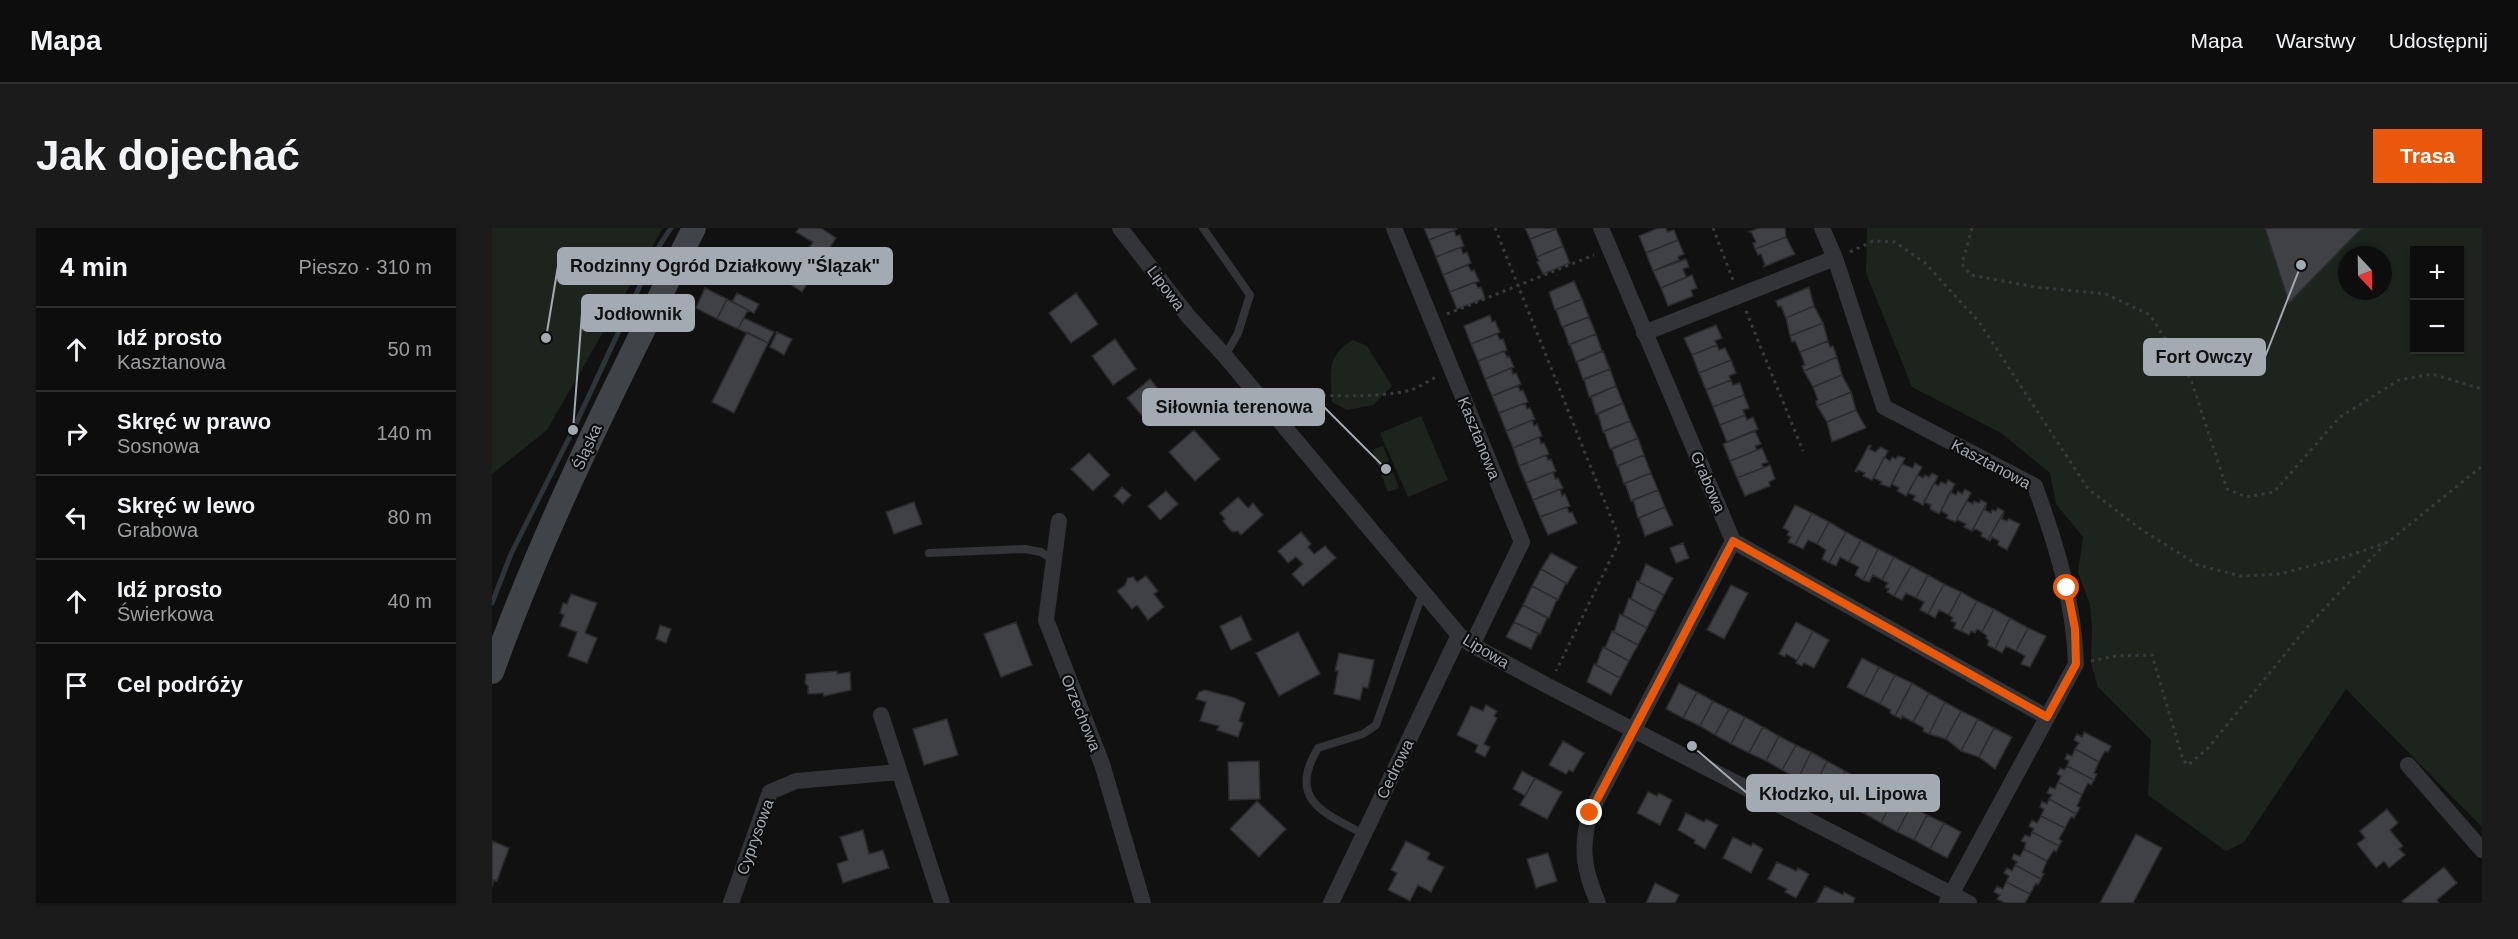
<!DOCTYPE html>
<html lang="pl">
<head>
<meta charset="utf-8">
<style>
	body { margin:0; font-family:Helvetica,sans-serif; background:#1b1b1c; color:#f1f3f6 }
	.controls { position:absolute; right:18px; top:18px; display:grid; overflow:hidden; border-radius:0px; box-shadow:0 2px 4px #0004 }
	.controls button { width:54px; height:54px; display:grid; place-items:center; padding:0; border:0; border-bottom:2px solid #2d2d2e; background:#0d0d0e; color:#f1f3f6; font:30px sans-serif }
	.compass { position:absolute; left:1846px; top:18px; width:54px; height:54px; border-radius:50%; background:#0d0d0e; box-shadow:0 2px 4px #0004; rotate:158deg }
	.stop { position:absolute; width:18px; height:18px; margin:-14px; border:4px solid #ea580c; border-radius:50%; background:#fff }
	.stop.end { background:#ea580c; border-color:#fff; box-shadow:0 2px 6px #0008 }
	.list { margin:0; padding:0; list-style:none }
	h2 { display:flex; justify-content:space-between; align-items:center; height:78px; margin:0; padding:0 24px; font-size:26px }
	h2 small { font-size:20px; font-weight:400; color:#9a9c9e }
	.list li { display:grid; grid-template-columns:39px 1fr auto; gap:18px; align-items:center; box-sizing:border-box; height:84px; padding:0 24px; border-top:2px solid #2d2d2e }
	.list b { display:block; font-size:22px; white-space:nowrap }
	.list p { margin:0; font-size:20px; white-space:nowrap; color:#9a9c9e }
	.list em { font-size:20px; font-style:normal; color:#9a9c9e }
	.icon { flex:none; width:33px; height:33px; fill:none; stroke:currentColor; stroke-width:2; stroke-linecap:round; stroke-linejoin:round }
	.map { position:relative; flex:none; width:1990px; height:675px; overflow:hidden; border-radius:0px }
	header { display:flex; align-items:center; gap:36px; box-sizing:border-box; height:84px; padding:0 30px; background:#0d0d0e; border-bottom:2px solid #2d2d2e }
	header strong { font-size:28px }
	nav { display:flex; gap:33px; margin-inline-start:auto; font-size:21px }
	.intro { display:flex; align-items:center; justify-content:space-between; box-sizing:border-box; height:144px; padding:0 36px }
	h1 { margin:0; font-size:42px }
	.button { padding:15px 27px; border-radius:0px; background:#ea580c; color:#fff; font-size:21px; font-weight:700 }
	main { display:flex; gap:36px; padding:0 36px }
	aside { flex:1; background:#0d0d0e; border-radius:0px; box-shadow:0 2px 4px #0004 }
	.map>svg:first-child { display:block }
	.green { fill:#1d241d; fill-rule:evenodd }
	.lines { fill:none; stroke-linecap:round; stroke-linejoin:round }
	.stream { stroke:#2b353a; stroke-width:5 }
	.building { fill:#404145; stroke:#2b2b2e; stroke-width:1.5 }
	.path { stroke:#383b3e; stroke-width:3; stroke-dasharray:3 4.5; stroke-linecap:butt }
	.lane { stroke:#323437; stroke-width:8 }
	.street { stroke:#323437; stroke-width:16 }
	.secondary { stroke:#404347; stroke-width:24 }
	.route { stroke:#ea580c; stroke-width:8 }
	.labels { text-anchor:middle; dominant-baseline:central; stroke-width:4.5; stroke-linejoin:round; paint-order:stroke }
	.street-label { font-size:16px; fill:#a3aab2; stroke:#0c0c0d }
	.leader { fill:none; stroke:#a3aab2; stroke-width:2 }
	.callout-dot { fill:#a3aab2; stroke:#0c0c0d; stroke-width:2 }
	.callout { fill:#a3aab2; stroke:#a3aab2; stroke-width:2 }
	.callout-label { font-size:18px; text-anchor:middle; font-weight:bold; fill:#111 }
</style>
</head>
<body>
<header>
<strong>Mapa</strong>
<nav><a>Mapa</a><a>Warstwy</a><a>Udostępnij</a></nav>
</header>
<div class="intro"><h1>Jak dojechać</h1><a class="button">Trasa</a></div>
<main>
<aside>
<h2>4 min<small>Pieszo · 310 m</small></h2>
<ul class="list">
<li><svg class="icon" aria-label="ahead" viewBox="0 0 24 24"><path d="M12 20V5M6 11l6-6 6 6"/></svg><div><b>Idź prosto</b><p>Kasztanowa</p></div><em>50 m</em></li>
<li><svg class="icon" aria-label="right" viewBox="0 0 24 24"><path d="M7 20v-9h11M14 6l5 5-5 5"/></svg><div><b>Skręć w prawo</b><p>Sosnowa</p></div><em>140 m</em></li>
<li><svg class="icon" aria-label="left" viewBox="0 0 24 24"><path d="M17 20v-9H6M10 6l-5 5 5 5"/></svg><div><b>Skręć w lewo</b><p>Grabowa</p></div><em>80 m</em></li>
<li><svg class="icon" aria-label="ahead" viewBox="0 0 24 24"><path d="M12 20V5M6 11l6-6 6 6"/></svg><div><b>Idź prosto</b><p>Świerkowa</p></div><em>40 m</em></li>
<li><svg class="icon" aria-label="arrive" viewBox="0 0 24 24"><path d="M6 21V4h12l-3 4 3 4H6"/></svg><div><b>Cel podróży</b></div></li>
</ul>
</aside>
<div class="map">
<svg width="1990" height="675" viewBox="0 0 1990 675">
	<rect width="100%" height="100%" fill="#111112"/>
	<path class="green" d="M0 0H171L55 202 0 246Z
		M1375 0H1990V599L1854 461 1752 614 1734 623 1656 567 1659 512 1606 459 1599 435 1600 400 1598 377 1586 344 1591 309 1564 276 1558 245 1509 205 1420 159 1374 45ZM1922 22H1968V122H1922ZM1855 27H1891V63H1855Z
		M861 112 875 118 900 158 881 177 855 182 840 174C839 147 833 128 861 112Z
		M929 188 956 252 916 269 888 205Z
		M891 218 907 260 896 264 880 222Z"/>
	<g class="lines">
		<path class="stream" d="M0 375 19 326 81 202 164 23 179 0"/>
	</g>
	<path class="building" d="M307 0H329L344 10 327 37 312 28 321 14 304 4Z
		M932 0H965V1L937 12Z
		M1033 0H1064V1L1038 11Z
		M1166 0H1174L1175 4 1182 2 1186 12 1154 25 1147 8Z
		M1267 0H1293L1294 9 1263 21 1261 15 1264 14 1259 4H1256Z
		M1773 0H1870L1797 75Z
		M1064 1 1071 18 1045 29 1038 11Z
		M962 2 964 8 968 7 972 18 944 29 937 12Z
		M1294 9 1303 26 1271 39 1273 37 1269 26 1266 27 1263 21Z
		M1186 12 1192 26 1186 29 1187 32 1161 43 1154 25Z
		M1071 18 1078 35 1051 46 1045 34 1047 33 1045 29Z
		M969 19 971 26 975 24 979 35 951 47 944 29Z
		M312 28 327 37 310 64 279 43 287 30 304 40Z
		M1194 31 1197 39 1191 41 1194 49 1169 60 1161 43Z
		M976 37 979 43 982 42 987 53 958 64 951 47Z
		M1200 47 1205 60 1199 62 1201 68 1176 78 1169 60Z
		M1082 53 1090 71 1063 82 1057 64Z
		M983 54 986 60 989 59 993 70 965 81 958 64Z
		M1317 59 1322 78 1294 90 1289 78 1286 79 1284 73Z
		M213 60 235 71 225 91 204 80Z
		M245 65 267 76 262 85 240 74Z
		M584 65 606 96 579 115 557 85Z
		M235 71 256 82 246 101 225 91Z
		M1090 71 1097 89 1070 99 1064 82Z
		M1322 78 1331 95 1298 108 1294 90Z
		M998 87 1000 94 1003 93 1008 104 979 116 972 98Z
		M1097 89 1104 106 1077 117 1071 99Z
		M252 90 282 104 276 115 246 101Z
		M1331 95 1336 113 1308 124 1303 113 1300 114 1298 108Z
		M1224 97 1230 110 1223 113 1225 117 1200 127 1192 110Z
		M255 104 276 115 242 185 220 174Z
		M285 104 300 111 292 127 278 119Z
		M1005 106 1008 112 1011 111 1015 122 986 133 979 116Z
		M1104 106 1110 123 1084 134 1078 116Z
		M623 111 644 141 621 157 600 128Z
		M1336 113 1338 119 1341 118 1345 129 1312 143 1310 138 1313 137 1308 124Z
		M1225 117 1227 122 1233 120 1239 132 1207 145 1200 127Z
		M1012 123 1015 129 1017 128 1022 139 993 151 986 133Z
		M1111 123 1118 141 1091 152 1085 134Z
		M1345 129 1350 147 1321 159 1312 143Z
		M1239 132 1244 145 1237 148 1239 152 1214 162 1207 145Z
		M1019 140 1021 146 1024 145 1029 156 1000 168 993 151Z
		M1118 141 1124 158 1097 169 1092 151Z
		M1350 147 1359 164 1325 178 1324 173 1326 172 1321 159Z
		M658 151 681 179 658 197 635 170Z
		M1239 152 1241 157 1248 155 1252 167 1221 179 1214 162Z
		M1026 158 1028 163 1031 162 1036 174 1007 185 1000 168Z
		M1124 158 1131 175 1104 186 1099 169Z
		M1359 164 1364 182 1335 194 1325 178Z
		M1252 167 1257 180 1251 182 1253 187 1228 197 1221 179Z
		M1033 175 1035 181 1038 180 1043 191 1014 203 1007 185Z
		M1131 175 1138 193 1111 204 1106 186Z
		M1364 182 1374 200 1340 214 1335 194Z
		M1253 187 1255 192 1261 189 1266 201 1235 214 1228 197Z
		M1040 192 1042 198 1045 196 1050 208 1021 220 1014 203Z
		M1138 193 1146 210 1118 221 1112 203Z
		M702 202 728 231 703 253 677 224Z
		M1263 203 1269 216 1263 218 1265 222 1238 233 1231 216Z
		M1047 209 1049 216 1052 215 1057 226 1027 238 1021 220Z
		M1146 210 1152 227 1125 238 1120 221Z
		M1377 217 1379 218 1377 221 1383 224 1389 219 1396 223 1380 252 1371 248 1373 245 1366 242 1365 244 1363 243Z
		M1270 220 1276 234 1270 236 1271 240 1245 250 1238 233Z
		M597 225 618 247 601 263 579 241Z
		M1054 227 1056 232 1059 231 1064 243 1034 255 1027 238Z
		M1152 227 1159 245 1132 256 1126 238Z
		M1406 228 1413 230 1398 259 1388 256 1390 254 1382 250 1392 229 1398 233 1400 229 1404 231Z
		M1423 235 1430 239 1414 268 1405 263 1407 260 1400 256 1410 236 1421 240Z
		M1278 237 1283 251 1277 254 1278 258 1253 268 1245 250Z
		M1061 244 1063 251 1066 250 1071 260 1041 272 1034 255Z
		M1159 245 1166 262 1139 273 1133 255Z
		M1440 245 1446 248 1431 277 1421 272 1423 268 1416 265 1426 247 1431 250 1433 247 1437 249Z
		M1456 252 1463 256 1447 286 1438 281 1439 277 1432 274 1442 255 1446 258 1449 254 1454 256Z
		M630 259 639 267 631 276 622 268Z
		M1068 261 1070 268 1073 266 1078 278 1048 289 1041 272Z
		M1473 261 1479 265 1463 294 1454 290 1456 287 1449 283 1458 264 1464 267 1466 263 1470 266Z
		M1166 262 1173 279 1146 290 1141 272Z
		M674 263 686 276 668 292 656 278Z
		M746 269 756 280 761 275 771 287 749 307 746 303 740 304 731 293 733 291 728 285Z
		M1489 272 1495 275 1480 303 1472 299 1474 296 1466 292 1463 294 1475 273 1481 276 1482 273 1487 275Z
		M422 274 430 296 402 306 394 284Z
		M1495 275 1493 282 1499 285 1500 282 1504 283 1506 280 1512 283 1496 312 1489 308 1490 305 1484 301 1480 303Z
		M1303 277 1320 285 1303 317 1296 314 1299 309 1295 307 1297 303 1291 300Z
		M1075 279 1077 285 1080 284 1085 295 1056 307 1048 289Z
		M1173 279 1181 297 1153 308 1147 290Z
		M1512 283 1510 291 1515 293 1517 291 1528 296 1515 322 1506 317 1507 313 1500 309 1498 313 1496 312Z
		M1320 285 1337 294 1325 316 1316 312 1311 321 1303 317Z
		M1337 294 1354 304 1337 335 1330 331 1334 322 1325 316Z
		M809 304 819 316 816 319 822 326 833 318 844 330 811 358 800 346 811 336 804 329 796 335 786 323Z
		M1354 304 1369 312 1357 334 1348 329 1344 338 1337 335Z
		M1369 312 1386 321 1371 352 1363 347 1367 339 1357 334Z
		M1191 315 1197 330 1184 335 1178 320Z
		M1386 321 1402 329 1390 352 1381 347 1377 354 1371 352Z
		M1059 325 1085 339 1075 356 1049 341Z
		M1402 329 1419 338 1402 368 1395 364 1397 361 1393 359 1396 355 1390 352Z
		M1154 336 1181 350 1172 367 1147 354Z
		M1419 338 1436 347 1424 370 1414 365 1410 372 1402 368Z
		M1049 341 1074 355 1066 372 1040 358Z
		M1436 347 1452 356 1436 386 1428 382 1432 374 1424 370Z
		M654 348 666 363 662 366 672 379 656 392 645 377 640 381 625 363 633 357 636 350 641 349 645 354Z
		M1145 353 1172 367 1163 384 1139 371Z
		M1452 356 1469 364 1457 387 1447 382 1443 390 1436 386Z
		M1239 357 1256 365 1232 411 1215 402Z
		M1040 358 1065 371 1057 390 1031 377Z
		M1469 364 1485 373 1469 403 1462 400 1464 395 1459 393 1461 390 1457 387Z
		M79 366 105 375 93 405 105 410 95 435 76 428 85 404 68 398 72 387 68 385 71 375 75 376Z
		M1137 370 1163 384 1155 400 1131 387Z
		M1485 373 1502 381 1490 404 1485 401 1483 405 1479 403 1477 407 1469 403Z
		M1031 377 1055 390 1048 406 1022 394Z
		M1502 381 1518 390 1503 421 1495 417 1497 413 1494 410 1495 408 1490 404Z
		M1128 386 1155 400 1146 417 1122 404Z
		M749 388 760 412 739 422 728 398Z
		M1518 390 1536 400 1524 423 1514 418 1510 425 1503 421Z
		M524 394 540 437 509 449 492 406Z
		M1022 394 1046 406 1039 421 1014 409Z
		M1304 394 1321 403 1304 435 1305 432 1294 426 1293 429 1287 426Z
		M168 397 179 401 174 415 164 411Z
		M1536 400 1554 408 1538 439 1529 436 1533 428 1524 423Z
		M1120 403 1146 417 1137 433 1113 420Z
		M1321 403 1337 412 1322 440 1312 435 1310 438 1304 435Z
		M806 404 828 446 787 468 764 425Z
		M1111 419 1137 433 1128 450 1104 437Z
		M847 425 882 432 876 460 871 459 868 472 842 466 846 443H843Z
		M1370 430 1387 439 1372 468 1355 459Z
		M1102 436 1128 450 1119 467 1095 454Z
		M1387 439 1403 447 1388 476 1372 468Z
		M345 443V446L358 444 359 462 332 468 331 465 316 466V458L313 455 314 446Z
		M1403 447 1420 455 1403 488 1398 485 1399 482 1388 476Z
		M1187 455 1205 464 1191 490 1174 481Z
		M1420 455 1437 465 1421 494 1410 488 1409 491 1403 488Z
		M713 462 743 470 753 475 747 493 751 495 746 509 725 502 727 498 708 493 714 474 704 471 707 464Z
		M1205 464 1221 473 1208 498 1191 490Z
		M1437 465 1453 474 1437 506 1431 503 1432 500 1421 494Z
		M1221 473 1237 481 1223 507 1208 498Z
		M1453 474 1469 483 1454 511 1437 506Z
		M994 477 1005 483 1002 488 1005 490 992 516 998 519 993 529 983 524 986 517 965 507 979 478 991 483Z
		M1237 481 1253 489 1239 516 1223 507Z
		M1469 483 1486 491 1469 523 1454 511Z
		M1253 489 1271 499 1257 525 1239 516Z
		M455 491 466 527 432 537 421 501Z
		M1486 491 1502 500 1487 529 1469 523Z
		M1271 499 1287 508 1274 533 1257 525Z
		M1502 500 1520 509 1503 541 1487 529Z
		M1592 504 1619 518 1616 524 1613 523 1607 534 1583 521 1587 515 1582 512 1585 506 1590 509Z
		M1287 508 1304 517 1290 542 1274 533Z
		M1071 513 1092 525 1081 544 1077 542 1074 546 1057 537Z
		M1304 517 1319 524 1306 551 1290 542Z
		M1583 521 1607 534 1602 545 1605 546 1602 552 1575 538 1577 533 1573 531 1575 526 1580 528Z
		M1319 524 1335 533 1322 559 1306 551Z
		M767 533 768 571 737 572 736 534Z
		M1335 533 1353 543 1340 568 1322 559Z
		M1575 538 1602 552 1599 557 1596 555 1590 567 1566 554 1569 548 1565 546 1568 540 1572 542Z
		M1030 543 1043 550 1033 568 1021 561Z
		M1353 543 1369 552 1356 577 1340 568Z
		M1043 550 1070 564 1055 591 1028 577Z
		M1369 552 1386 561 1373 586 1356 577Z
		M1566 554 1590 567 1585 578 1588 580 1584 586 1557 571 1560 567 1555 565 1558 559 1563 561Z
		M1386 561 1402 570 1389 595 1373 586Z
		M1156 564 1165 568 1167 565 1180 572 1168 597 1145 585Z
		M1402 570 1419 578 1405 604 1389 595Z
		M1557 571 1584 586 1582 590 1579 589 1573 600 1549 588 1552 581 1548 579 1550 573 1555 576Z
		M765 573 794 601 767 629 738 601Z
		M1419 578 1435 587 1422 612 1405 604Z
		M1895 581 1906 595 1898 602 1911 618 1907 621 1913 627 1897 640 1892 633 1884 640 1865 616 1873 610 1868 603Z
		M1194 585 1212 594 1214 591 1226 597 1213 621 1202 615 1203 612 1186 602Z
		M1435 587 1452 595 1438 621 1422 612Z
		M1549 588 1573 600 1567 611 1570 613 1567 618 1540 604 1542 601 1537 598 1540 592 1545 595Z
		M1452 595 1469 604 1455 630 1438 621Z
		M371 602 377 626 391 622 397 640 351 655 345 636 356 632 348 609Z
		M1540 604 1567 618 1564 624 1562 622 1555 633 1532 621 1534 615 1529 613 1533 607 1538 609Z
		M1644 606 1670 620 1641 675H1608Z
		M1241 609 1259 618 1261 615 1271 621 1259 645 1231 630Z
		M0 613 17 620 5 653 2 652 0 659Z
		M914 613 938 625 935 631 952 639 939 664 926 657 918 673 896 662 905 645 899 642Z
		M1532 621 1555 633 1550 645 1552 646 1549 651 1523 637 1525 634 1520 631 1522 626 1528 628Z
		M1056 625 1065 653 1044 660 1035 631Z
		M1285 634 1304 643 1306 640 1317 646 1304 670 1293 664 1295 661 1276 651Z
		M1523 637 1549 651 1546 657 1544 655 1538 666 1514 654 1517 648 1512 645 1515 640 1520 643Z
		M1952 639 1965 655 1945 672 1947 675H1912L1910 673Z
		M1514 654 1538 666 1533 675H1513L1505 671 1508 667 1502 664 1505 658 1511 661Z
		M1163 655 1187 667 1183 675H1154Z
		M1333 658 1351 667 1352 664 1363 670 1361 675H1324Z"/>
	<g class="lines">
		<path class="path" d="M1003 0 1128 312 1064 443
			M1221 0 1241 52
			M1480 0 1470 36 1479 47 1543 59 1614 66 1658 87 1699 152 1735 261 1754 269 1782 264 1848 189 1907 152 1940 146 1990 161
			M1358 24 1381 13 1403 14 1433 35 1487 94 1596 261 1650 302 1706 337 1749 348 1787 346 1853 329 1896 314 1990 238
			M1254 83 1311 223
			M955 86 1102 27
			M786 164C822 168 885 171 919 162 928 159 936 153 944 149
			M1599 433 1623 428 1660 427 1691 532 1696 537 1716 520 1816 398 1892 317"/>
		<path class="lane" d="M711 0 758 67 746 105 733 128
			M437 325 533 321 549 324 561 332
			M872 606C831 585 795 571 826 520L871 506 884 497 931 364"/>
		<path class="street" d="M628 0 696 88 733 128 967 407 980 417 1056 458 1477 675
			M902 0 1030 314 980 417
			M1109 0 1241 313
			M1330 0 1343 30 1392 179 1543 258C1564 316 1582 373 1584 436L1455 674
			M1152 105 1343 30
			M567 293 554 392 610 536 651 675
			M1241 313 1555 489
			M389 487 450 675
			M1916 537 1990 622
			M239 675 278 564 304 553 407 544
			M839 675 967 407
			M1106 675C1092 642 1088 621 1098 585L1241 313"/>
		<path class="secondary" d="M0 444C55 291 130 145 202 0"/>
	</g>
	<g class="lines">
		<path class="route" d="M1098 585 1241 313 1555 489 1584 436 1583 401 1575 360"/>
	</g>
	<g class="labels">
		<g class="street-label">
			<text transform="translate(674 60) rotate(53)">Lipowa</text>
			<text transform="translate(987 210) rotate(68)">Kasztanowa</text>
			<text transform="translate(95 219) rotate(-66)">Śląska</text>
			<text transform="translate(1499 236) rotate(28)">Kasztanowa</text>
			<text transform="translate(1216 254) rotate(67)">Grabowa</text>
			<text transform="translate(994 423) rotate(31)">Lipowa</text>
			<text transform="translate(589 485) rotate(68)">Orzechowa</text>
			<text transform="translate(903 541) rotate(-64)">Cedrowa</text>
			<text transform="translate(263 609) rotate(-70)">Cyprysowa</text>
		</g>
	</g>
	<path class="leader" d="M54 110L66 38M81 202L90 85M1809 37L1773 129M894 241L832 179M1200 518L1255 565"/>
	<g class="callout-dot">
		<circle cx="54" cy="110" r="6"/>
		<circle cx="81" cy="202" r="6"/>
		<circle cx="1809" cy="37" r="6"/>
		<circle cx="894" cy="241" r="6"/>
		<circle cx="1200" cy="518" r="6"/>
	</g>
	<g class="callout">
		<rect x="66" y="20" width="334" height="36" rx="6"/>
		<rect x="90" y="67" width="112" height="36" rx="6"/>
		<rect x="1652" y="111" width="121" height="36" rx="6"/>
		<rect x="651" y="161" width="181" height="36" rx="6"/>
		<rect x="1255" y="547" width="192" height="36" rx="6"/>
	</g>
	<g class="callout-label">
		<text x="233" y="44">Rodzinny Ogród Działkowy "Ślązak"</text>
		<text x="146" y="92">Jodłownik</text>
		<text x="1712" y="135">Fort Owczy</text>
		<text x="742" y="185">Siłownia terenowa</text>
		<text x="1351" y="572">Kłodzko, ul. Lipowa</text>
	</g>
</svg>
<div class="controls">
<button>+</button>
<button>−</button>
</div>
<svg class="compass" viewBox="-18 -18 36 36"><path d="M0-13l5 13h-10z" fill="#e53935"/><path d="M0 13l5-13h-10z" fill="#9a9c9e"/></svg>
<div class="stop" style="left:1575px;top:360px"></div>
<div class="stop end" style="left:1098px;top:585px"></div>
</div>
</main>
</body>
</html>
